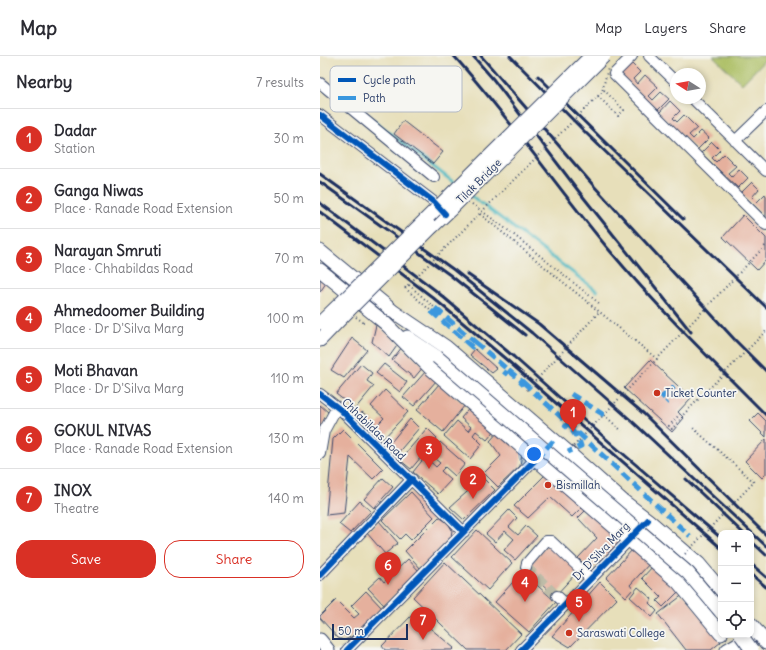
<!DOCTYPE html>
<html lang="en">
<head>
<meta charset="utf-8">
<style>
	body { margin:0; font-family:Delius,sans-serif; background:#f7f7f7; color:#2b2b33 }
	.controls { position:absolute; right:12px; bottom:12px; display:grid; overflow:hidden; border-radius:8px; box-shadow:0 2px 6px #0003 }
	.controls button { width:36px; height:36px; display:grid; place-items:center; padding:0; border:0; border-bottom:1px solid #e1e1e2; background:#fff; color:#2b2b33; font:20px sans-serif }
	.compass { position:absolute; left:350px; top:12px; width:36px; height:36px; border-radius:50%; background:#fff; box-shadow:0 2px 6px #0003; rotate:281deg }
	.scale { position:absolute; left:12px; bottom:10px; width:76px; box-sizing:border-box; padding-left:4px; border:2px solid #1b2f5e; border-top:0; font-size:11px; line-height:14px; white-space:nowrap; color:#1b2f5e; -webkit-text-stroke:3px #f6f6f2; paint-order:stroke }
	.you { position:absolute; left:214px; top:398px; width:14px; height:14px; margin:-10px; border:3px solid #fff; border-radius:50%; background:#1a73e8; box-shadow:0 0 0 6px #1a73e833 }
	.badge { display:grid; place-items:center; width:26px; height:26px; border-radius:50%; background:#d93025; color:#fff; font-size:13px; font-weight:700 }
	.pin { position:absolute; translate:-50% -33px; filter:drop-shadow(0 1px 2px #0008) }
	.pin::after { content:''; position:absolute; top:21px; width:14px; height:12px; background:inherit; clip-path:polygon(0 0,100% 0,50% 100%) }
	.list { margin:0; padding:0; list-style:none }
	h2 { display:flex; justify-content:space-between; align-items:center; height:52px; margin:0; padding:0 16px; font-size:17px }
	h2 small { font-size:13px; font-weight:400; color:#7c7c81 }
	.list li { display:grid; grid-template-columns:26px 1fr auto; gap:12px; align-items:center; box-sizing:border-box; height:60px; padding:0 16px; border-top:1px solid #e1e1e2 }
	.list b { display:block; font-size:15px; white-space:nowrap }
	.list p { margin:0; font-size:13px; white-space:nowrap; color:#7c7c81 }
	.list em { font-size:13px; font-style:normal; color:#7c7c81 }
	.actions { display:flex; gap:8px; padding:12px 16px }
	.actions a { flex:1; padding:9px 0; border:1px solid #d93025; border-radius:16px; text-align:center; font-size:14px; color:#d93025 }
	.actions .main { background:#d93025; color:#fff }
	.icon { flex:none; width:22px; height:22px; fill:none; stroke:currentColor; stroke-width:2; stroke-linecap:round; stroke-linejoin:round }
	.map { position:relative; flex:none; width:446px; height:594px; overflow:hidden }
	header { display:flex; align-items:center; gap:24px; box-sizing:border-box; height:56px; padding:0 20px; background:#fff; border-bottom:1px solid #e1e1e2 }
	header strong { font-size:19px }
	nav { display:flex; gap:22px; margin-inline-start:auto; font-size:14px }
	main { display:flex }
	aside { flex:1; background:#fff }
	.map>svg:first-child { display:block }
	.green { fill:#aabd60; stroke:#62765f }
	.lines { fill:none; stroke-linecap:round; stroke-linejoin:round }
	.stream { stroke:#48b7c0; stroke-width:3 }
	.building { fill:#e5b09d }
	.minor-tunnel { stroke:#bebca8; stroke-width:10; stroke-dasharray:10 5; stroke-linecap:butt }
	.minor-casing { stroke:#3a496c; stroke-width:12 }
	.major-casing { stroke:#3a496c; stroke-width:15 }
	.path { stroke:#3a496c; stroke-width:2; stroke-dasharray:1 3; stroke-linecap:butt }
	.minor { stroke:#fff; stroke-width:10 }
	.major { stroke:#fff; stroke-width:13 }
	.rail { stroke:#1b2f5e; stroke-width:3 }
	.major-bridge-casing { stroke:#3a496c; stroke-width:15; stroke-linecap:butt }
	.path-bridge { stroke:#3a496c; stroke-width:2; stroke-dasharray:1 3; stroke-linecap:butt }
	.major-bridge { stroke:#fff; stroke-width:13 }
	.quiet { stroke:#3a97de; stroke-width:5; stroke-dasharray:10 5; stroke-linecap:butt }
	.cycleway-casing { stroke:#f6f6f2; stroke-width:8 }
	.cycleway { stroke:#0057b8; stroke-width:6 }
	.poi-dot { fill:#c8321e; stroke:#f6f6f2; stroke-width:1.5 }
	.labels { text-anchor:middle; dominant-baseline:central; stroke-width:3.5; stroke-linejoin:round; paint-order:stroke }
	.street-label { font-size:11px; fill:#1b2f5e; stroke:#f6f6f2 }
	.poi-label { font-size:11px; fill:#1b2f5e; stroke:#f6f6f2; text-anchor:start }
	.key { fill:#f6f6f2; stroke:#b4bac6; stroke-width:1 }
	.key-label { font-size:11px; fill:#1b2f5e }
</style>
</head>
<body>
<header>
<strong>Map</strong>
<nav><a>Map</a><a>Layers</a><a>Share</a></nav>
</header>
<main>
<aside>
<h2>Nearby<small>7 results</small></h2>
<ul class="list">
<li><span class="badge">1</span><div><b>Dadar</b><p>Station</p></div><em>30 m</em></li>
<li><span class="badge">2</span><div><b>Ganga Niwas</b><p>Place · Ranade Road Extension</p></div><em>50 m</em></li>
<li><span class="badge">3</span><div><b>Narayan Smruti</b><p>Place · Chhabildas Road</p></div><em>70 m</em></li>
<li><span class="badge">4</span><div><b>Ahmedoomer Building</b><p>Place · Dr D'Silva Marg</p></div><em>100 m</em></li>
<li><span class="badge">5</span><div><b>Moti Bhavan</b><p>Place · Dr D'Silva Marg</p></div><em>110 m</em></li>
<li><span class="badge">6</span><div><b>GOKUL NIVAS</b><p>Place · Ranade Road Extension</p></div><em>130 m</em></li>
<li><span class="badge">7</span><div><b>INOX</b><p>Theatre</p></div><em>140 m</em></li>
</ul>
<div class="actions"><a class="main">Save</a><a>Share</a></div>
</aside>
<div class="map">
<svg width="446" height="594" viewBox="0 0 446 594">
	<rect width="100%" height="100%" fill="#f6f6f2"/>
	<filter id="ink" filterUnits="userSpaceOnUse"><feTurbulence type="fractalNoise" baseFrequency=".025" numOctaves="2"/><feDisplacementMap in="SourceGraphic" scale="8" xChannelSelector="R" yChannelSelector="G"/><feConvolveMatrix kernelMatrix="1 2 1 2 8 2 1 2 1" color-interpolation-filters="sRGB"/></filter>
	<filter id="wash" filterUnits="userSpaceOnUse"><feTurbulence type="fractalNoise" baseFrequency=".012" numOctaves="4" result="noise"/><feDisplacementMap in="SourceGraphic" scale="16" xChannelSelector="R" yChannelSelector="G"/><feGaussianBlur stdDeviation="0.9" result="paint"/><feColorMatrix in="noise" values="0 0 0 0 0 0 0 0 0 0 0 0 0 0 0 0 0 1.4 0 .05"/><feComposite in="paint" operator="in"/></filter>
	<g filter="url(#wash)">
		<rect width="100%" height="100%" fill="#e7dfba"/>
		<path class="green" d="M393 0H446V3L422 28Z"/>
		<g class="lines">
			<path class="stream" d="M53 64 137 129
				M149 138 277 235"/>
		</g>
		<g id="blocks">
			<path class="building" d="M310 6 320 16 313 23 317 28 325 19 338 31 329 40 333 44 341 36 349 43 337 55 299 18Z
				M350 45 360 55 353 62 357 66 364 59 377 72 369 79 373 83 381 75 389 82 377 94 339 57Z
				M83 65 123 96 113 108 74 78Z
				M392 86 400 94 392 102 396 106 404 98 416 110 408 117 412 121 419 113 428 122 418 132 381 97Z
				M432 126 439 133 432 141 437 146 445 138 446 140V161L421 137Z
				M423 159 446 182V204L437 214 403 181Z
				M0 222 6 227 0 236Z
				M56 269 79 287 69 301 52 286Z
				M32 282 47 294 24 322 11 314Z
				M82 291 104 310 94 322 72 304Z
				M155 293 177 313 172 317 150 299Z
				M330 304 371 342 358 356 364 362 352 376 304 332Z
				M41 308 52 317 47 325 54 330 35 353 16 338Z
				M64 308 87 326 80 336 56 317Z
				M106 315 117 324 94 350 83 341Z
				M119 328 145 349 123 376 97 354Z
				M65 334 88 356 63 383 53 373 64 362 51 350Z
				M0 349 8 356 0 380Z
				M151 350 177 372 167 384 156 375 153 379 162 388 150 403 124 380 137 365 148 375 151 371 141 362Z
				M42 356 46 359 42 365 38 363Z
				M438 357 446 365V381L430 365Z
				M51 363 55 367 49 373 45 369Z
				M90 363 99 372 76 399 67 391Z
				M107 372 117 382 91 413 80 404Z
				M23 373 63 413 53 423 30 401 24 457 6 459 13 383Z
				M179 375 202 397 200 410 178 431 164 417 181 400 170 385Z
				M446 383V418L442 422 425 405Z
				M120 386 145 408 135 420 125 411 121 415 131 424 118 438 93 416 105 401 116 411 120 407 109 398Z
				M227 417 264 449 252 461 230 441 208 462 194 450Z
				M63 422 73 431 54 452 44 443Z
				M163 422 175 434 144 464 130 451Z
				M91 436 114 461 91 484 85 478 80 483 62 464Z
				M40 445 51 455 30 477 19 468Z
				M267 453 302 483 271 515 258 502 277 482 258 462Z
				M189 454 197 462 189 471 198 479 206 470 217 480 195 504 184 494 194 483 185 475 175 486 166 478Z
				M119 461 128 467 132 474 131 481 101 513 85 495Z
				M59 465 78 487 65 498 46 476Z
				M157 474 192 507 168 534 132 501Z
				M228 488 258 515 235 540 206 513Z
				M314 492 330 507 310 529 313 533 306 541 286 522Z
				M88 503 99 515 64 549 48 532 60 521 64 526Z
				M125 506 201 578 186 594H148L93 541Z
				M334 509 360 534 343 551 337 545 341 541 322 522Z
				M202 516 236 546 209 576 175 546Z
				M280 526 297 543 250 591 232 580Z
				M318 531 332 543 329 547 337 555 332 561 310 541Z
				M46 535 62 552 31 581 24 584 18 582 0 562V560L16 544 34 562 39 558 31 550Z
				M364 538 401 586 391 594H366L338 558Z
				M93 558 134 592 132 594H65L62 590Z"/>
		</g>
	</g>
	<g filter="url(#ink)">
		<use href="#blocks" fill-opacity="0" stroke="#3a496c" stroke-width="1"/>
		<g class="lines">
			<path class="minor-tunnel" d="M206 511 237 540"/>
			<defs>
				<path id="minor" d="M312 0 294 18 446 169
					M329 0 356 26
					M0 27 114 121
					M372 42 446 115
					M0 59 114 146 123 155
					M415 85 446 55
					M0 338 22 355 144 476
					M0 398 4 375 17 351
					M206 511 207 507 226 485H231L271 523
					M0 519 92 423
					M237 540 246 548
					M27 594 234 384
					M201 594 313 480"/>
				<path id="major" d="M112 171 131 153
					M0 195 74 256 126 291 248 396 303 445 328 464 379 508 401 534
					M0 214 65 267 109 311 358 526 401 578
					M0 267 26 242
					M87 281 117 301
					M0 284 33 250
					M431 568 446 587
					M0 584 8 594
					M407 594 438 576"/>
			</defs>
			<use href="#minor" class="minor-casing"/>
			<use href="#major" class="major-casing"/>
			<path class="path" d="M278 40 298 60 304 54 283 33
				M152 148 189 175 280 248
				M160 158 337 303
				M89 229 115 252
				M85 232 111 255
				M36 261 43 266 45 264
				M284 359 302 375
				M360 364 352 373 349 370 360 358"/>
			<use href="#minor" class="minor"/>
			<use href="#major" class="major"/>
			<path class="rail" d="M134 0C188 60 234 127 285 189 335 249 391 304 446 359
				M153 0 173 23 260 137 371 276
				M161 0 273 129 415 284 446 315
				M190 0 266 77 446 251
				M218 20 363 163
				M0 118 134 214 212 277 314 367 446 490
				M0 126 130 219 205 279
				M0 147 115 234 194 301 293 389 401 482
				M0 156 111 240 188 305 401 492
				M147 218 219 268 324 358 446 479
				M366 423 423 477
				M431 485 446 499
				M431 508 446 521
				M431 518 446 531"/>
			<defs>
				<path id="major-bridge" d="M131 153 284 0
					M26 242 271 0
					M33 250 112 171
					M117 301 368 517 401 556
					M421 579 432 594"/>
			</defs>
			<use href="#major-bridge" class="major-bridge-casing"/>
			<path class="path-bridge" d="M85 232 282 36 288 12
				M207 334 279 256
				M362 362V360L446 275
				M248 396 446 189
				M365 498 434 426 373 372"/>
			<use href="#major-bridge" class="major-bridge"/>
			<path class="quiet" d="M115 252 155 286
				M111 255 152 291 155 286 188 314 184 319
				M188 314 203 326 200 329
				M203 326 370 480
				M251 338 284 359
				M341 342 354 331
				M346 347 347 346
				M244 372 248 367 255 379 257 378 261 390 248 396
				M216 403 234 384"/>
			<defs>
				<path id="cycleway" d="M0 59 114 146 125 158
					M0 338 22 355 144 476
					M0 519 92 423
					M27 594 216 403
					M201 594 328 464"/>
			</defs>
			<use href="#cycleway" class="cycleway-casing"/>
			<use href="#cycleway" class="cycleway"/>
		</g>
	</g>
	<g class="poi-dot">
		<circle cx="337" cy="337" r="4"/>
		<circle cx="228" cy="429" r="4"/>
		<circle cx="249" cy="577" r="4"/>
	</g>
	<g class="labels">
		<g class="street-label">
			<text transform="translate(159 125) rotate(-45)">Tilak Bridge</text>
			<text transform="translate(54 373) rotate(44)">Chhabildas Road</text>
			<text transform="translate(281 495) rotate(-46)">Dr D'Silva Marg</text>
		</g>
		<g class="poi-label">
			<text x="345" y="337">Ticket Counter</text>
			<text x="236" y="429">Bismillah</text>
			<text x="257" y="577">Saraswati College</text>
		</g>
	</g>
	<rect x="10" y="10" width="132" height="46" rx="6" class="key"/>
	<rect x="18" y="22" width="18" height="4" fill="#0057b8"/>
	<rect x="18" y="40" width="18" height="4" fill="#3a97de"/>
	<g class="key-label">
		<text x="43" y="28">Cycle path</text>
		<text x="43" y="46">Path</text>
	</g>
</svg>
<div class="controls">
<button>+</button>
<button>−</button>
<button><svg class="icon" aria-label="locate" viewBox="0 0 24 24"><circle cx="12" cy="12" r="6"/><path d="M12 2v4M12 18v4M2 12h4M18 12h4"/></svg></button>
</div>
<svg class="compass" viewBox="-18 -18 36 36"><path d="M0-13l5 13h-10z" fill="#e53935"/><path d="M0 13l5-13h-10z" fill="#7c7c81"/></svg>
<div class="scale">50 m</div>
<div class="you"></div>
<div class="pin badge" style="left:253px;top:376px">1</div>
<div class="pin badge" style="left:153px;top:443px">2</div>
<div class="pin badge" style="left:109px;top:413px">3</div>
<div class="pin badge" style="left:205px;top:546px">4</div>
<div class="pin badge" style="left:259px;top:566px">5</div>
<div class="pin badge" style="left:68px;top:529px">6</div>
<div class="pin badge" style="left:103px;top:584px">7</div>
</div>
</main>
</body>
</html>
